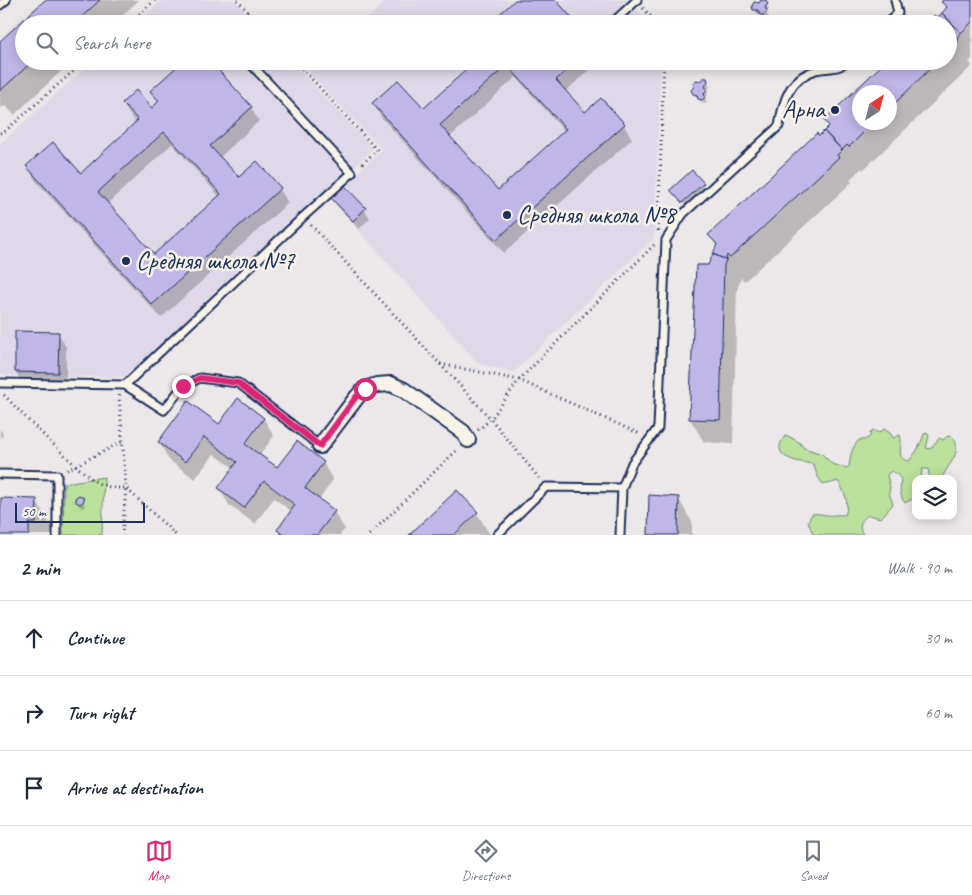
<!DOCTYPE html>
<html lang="en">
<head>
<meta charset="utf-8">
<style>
	body { margin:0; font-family:Caveat,sans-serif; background:#f6f6f7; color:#1f2937 }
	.controls { position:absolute; right:15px; bottom:15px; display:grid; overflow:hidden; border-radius:10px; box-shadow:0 2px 12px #0003 }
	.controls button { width:45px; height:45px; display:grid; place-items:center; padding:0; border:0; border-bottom:1px solid #e0e1e3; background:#fff; color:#1f2937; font:25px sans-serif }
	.compass { position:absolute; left:852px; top:85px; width:45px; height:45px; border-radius:50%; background:#fff; box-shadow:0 2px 12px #0003; rotate:36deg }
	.scale { position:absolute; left:15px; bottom:12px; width:130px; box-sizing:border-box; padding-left:5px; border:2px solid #1b2f5e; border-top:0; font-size:14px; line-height:18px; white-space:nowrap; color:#1b2f5e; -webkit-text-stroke:4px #f7f3e8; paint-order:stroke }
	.stop { position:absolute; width:15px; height:15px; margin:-11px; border:4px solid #db2777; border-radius:50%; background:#fff }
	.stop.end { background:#db2777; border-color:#fff; box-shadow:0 1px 5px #0008 }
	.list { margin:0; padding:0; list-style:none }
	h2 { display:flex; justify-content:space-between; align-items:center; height:65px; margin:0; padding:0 20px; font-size:21px }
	h2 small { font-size:16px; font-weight:400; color:#747a83 }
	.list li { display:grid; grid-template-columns:32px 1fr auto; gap:15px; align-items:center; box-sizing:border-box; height:75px; padding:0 20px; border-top:1px solid #e0e1e3 }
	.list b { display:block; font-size:19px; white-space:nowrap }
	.list em { font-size:16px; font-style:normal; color:#747a83 }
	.icon { flex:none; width:28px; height:28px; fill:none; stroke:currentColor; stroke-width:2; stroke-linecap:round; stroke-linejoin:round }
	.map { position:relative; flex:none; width:972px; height:535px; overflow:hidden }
	.search { position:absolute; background:#fff; box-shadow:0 2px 12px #0003; left:15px; right:15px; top:15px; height:55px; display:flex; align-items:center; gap:12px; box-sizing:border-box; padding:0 18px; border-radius:28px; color:#747a83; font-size:19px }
	.sheet { height:290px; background:#fff }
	nav { display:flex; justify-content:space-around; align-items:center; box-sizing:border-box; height:70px; border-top:1px solid #e0e1e3; background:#fff; font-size:14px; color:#747a83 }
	nav a { display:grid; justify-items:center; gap:2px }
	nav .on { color:#db2777 }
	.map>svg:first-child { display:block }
	.built { fill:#dfd8e8 }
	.green { fill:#bbe09b; stroke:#6b887c }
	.shadow { fill:#0003; fill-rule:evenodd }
	.building { fill:#c0b6e7; stroke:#1b2f5e; fill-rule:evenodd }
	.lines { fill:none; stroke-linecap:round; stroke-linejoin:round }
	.service-casing { stroke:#1b2f5e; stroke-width:11 }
	.minor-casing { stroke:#1b2f5e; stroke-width:18 }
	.path { stroke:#1b2f5e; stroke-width:3; stroke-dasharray:1 4; stroke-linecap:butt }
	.service { stroke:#f7f3e8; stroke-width:7 }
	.minor { stroke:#f7f3e8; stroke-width:14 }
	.route { stroke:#db2777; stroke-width:6 }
	.poi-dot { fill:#1b2f5e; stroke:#f7f3e8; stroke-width:2 }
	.labels { text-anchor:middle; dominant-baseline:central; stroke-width:5; stroke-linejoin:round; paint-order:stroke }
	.poi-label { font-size:25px; fill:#1b2f5e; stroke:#f7f3e8; text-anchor:start }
</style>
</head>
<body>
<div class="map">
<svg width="972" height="535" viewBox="0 0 972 535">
	<rect width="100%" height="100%" fill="#ece7e8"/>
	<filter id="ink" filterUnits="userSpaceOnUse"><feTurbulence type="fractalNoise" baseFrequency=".02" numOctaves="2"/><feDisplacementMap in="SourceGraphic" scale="10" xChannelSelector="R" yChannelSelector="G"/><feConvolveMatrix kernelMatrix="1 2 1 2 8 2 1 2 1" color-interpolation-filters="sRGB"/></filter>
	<g filter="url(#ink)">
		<path class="built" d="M162 0H234L256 24H135Z
			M387 0H629L651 24H362Z
			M93 61H291L373 149 126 377 5 375 0 373V144Z
			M322 61H661L654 238 514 372 479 364 351 222 365 208 344 185 382 150 309 73Z"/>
		<path class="green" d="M884 429 890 433 893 438 900 435C904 445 894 459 909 461L916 452 921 442 924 434 927 433 929 436 926 448 930 449C935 446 935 441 940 438L943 440 948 436C953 437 955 438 956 444 959 458 945 467 942 479H930L928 469H922L921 479H916V497L905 503C899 495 900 488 901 479L897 474 891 471 887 475 890 487 889 493 893 504 881 518 868 515C860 521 858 526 863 535H815L812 532 808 521 812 514C818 513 820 514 826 515 832 516 838 514 845 515 850 503 844 491 838 481L828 484 822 483 818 477 813 464C798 462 768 458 785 436H788L799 442 804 448 822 454 832 464 847 468 849 466C851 454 851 449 859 440H864L870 437V433L873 430 879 433Z
			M104 477 102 535H63L64 483Z"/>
		<path class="shadow" d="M47 0H139L113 24H24V61H72L14 115 6 106 0 108V43Z
			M945 0H972V59L969 62 972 66 863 170 862 168 850 179 852 182 745 281 741 278 737 290 733 444 704 442 690 419 709 266 717 247 710 235 830 127 826 121 888 61H948V24L937 19 947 9 943 2ZM860 92H890V122H860Z
			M765 1 769 9 767 12 768 17 767 19H764L761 14H757L753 6Z
			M478 61H599L565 92 584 114 624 125 632 139 504 253 381 117 373 103 424 110ZM516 77 565 132 498 192 449 138Z
			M706 80 710 87 707 91 708 95 705 98 707 102 705 104 702 103 699 99 697 98 694 94 700 82Z
			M152 91 251 108 259 121 219 158 239 179 257 163 280 189 288 203 161 318 35 180 28 166 81 175 137 123 131 117 123 103 152 109 159 103ZM172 144 220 197 154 256 107 204Z
			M692 172 705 188 686 206 674 194Z
			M332 198 364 209 370 218 359 229 338 207Z
			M17 332 58 333 66 347V386H24L16 372Z
			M264 419 274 436 259 456 278 469 323 463 333 480 319 500 334 512 345 529 340 535H281L278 530 292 512 274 498 255 524 229 505 219 488 234 468 214 454 195 479 169 460 159 442 219 425Z
			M0 425V429L3 434 2 437 0 438Z
			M457 492 477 513 490 535H411Z
			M82 498 85 506 83 508 80 507 77 502Z
			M678 498 692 522V535H649Z
			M36 500 53 529 52 535H0V515Z"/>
		<path class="building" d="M45 0H100L74 24H24V61H33L0 91V41Z
			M515 0H556L577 24H492L491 22Z
			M761 0H766L768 4 765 7 767 11 764 15H760L758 10H753L752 6 754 2 759 3Z
			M943 0H972V22L961 33 942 13 947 7 941 2Z
			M942 13 961 33 956 38 959 41 948 52V24H925L934 15 937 18Z
			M183 61H210L252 107 210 146 239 177 257 161 281 188 152 305 26 166 53 142 81 173 138 120 122 103 136 90 152 108 159 101 150 91ZM164 132 221 194 154 254 98 192Z
			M476 61H576L556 80 585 112 601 98 625 124 496 240 372 103 398 80 424 108ZM507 65 566 129 498 190 440 125Z
			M886 61H938L890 108V92H860V122H874L849 147 847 145 842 150 824 131 829 126 824 120Z
			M703 78H707L708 82 705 86 707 90 704 93 705 97 702 100 698 99 697 95 693 94 691 90 694 87 693 83 696 80 700 81Z
			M824 131 842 150 837 155 839 157 730 258 727 255 726 260 713 254 717 244 708 235 817 133 819 136Z
			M692 170 704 183 682 203 670 190Z
			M344 185 366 208 353 221 331 198Z
			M713 254 726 260 724 265 720 420 689 419 696 265H708Z
			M15 331 59 332 58 373 15 372Z
			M238 398 264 418 245 444 277 467 297 441 324 462 305 488 335 511 317 535H283L277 530 295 505 264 481 244 508 218 488 237 462 204 437 185 462 158 442 188 401 219 424Z
			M457 490 478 512 454 535H409Z
			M79 495 83 497 84 501 80 504 76 502 75 498Z
			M649 495 679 497 678 535H648Z
			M1 498 37 499 36 523H29V535H0Z"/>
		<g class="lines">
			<defs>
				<path id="service" d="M0 5 6 0
					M611 24 637 0
					M886 24 898 13 895 0
					M0 383 125 385 303 217 352 173 248 61
					M125 385 164 410 183 386 200 378 238 383 320 446
					M0 474 57 475V535
					M497 535 546 487 622 488
					M620 535 622 488 632 463 658 428 666 240 683 214 779 126C783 101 789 78 816 70 823 68 833 69 840 66 840 66 845 62 846 61"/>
				<path id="minor" d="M320 446 357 397 365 389 377 385 391 384 404 390 463 432 468 440"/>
			</defs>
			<use href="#service" class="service-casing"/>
			<use href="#minor" class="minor-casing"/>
			<path class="path" d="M237 0 259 24
				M643 8 658 24
				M128 24 155 0
				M295 61 377 150 360 166
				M0 133 4 132 85 61
				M311 225 491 419 539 478
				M658 231 664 61
				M440 364 519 380 640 434
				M4 395 30 422 76 466 97 483 113 488H126L122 535
				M119 395 126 488 176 535
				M478 430 491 419 519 380 654 245
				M67 470 122 442
				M369 535 457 450"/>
			<use href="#service" class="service"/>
			<use href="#minor" class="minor"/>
		</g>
	</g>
	<g class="lines" filter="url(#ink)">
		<path class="route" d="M183 386 200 378 238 383 320 446 356 397 365 389"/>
	</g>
	<g class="poi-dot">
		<circle cx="835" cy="110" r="5"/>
		<circle cx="507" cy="215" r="5"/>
		<circle cx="126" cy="261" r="5"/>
	</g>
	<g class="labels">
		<g class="poi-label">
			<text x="825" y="110" text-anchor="end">Арна</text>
			<text x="517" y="215">Средняя школа №8</text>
			<text x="136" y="261">Средняя школа №7</text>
		</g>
	</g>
</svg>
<div class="controls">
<button><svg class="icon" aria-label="layers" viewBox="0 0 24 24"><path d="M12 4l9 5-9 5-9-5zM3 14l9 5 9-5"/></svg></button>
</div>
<svg class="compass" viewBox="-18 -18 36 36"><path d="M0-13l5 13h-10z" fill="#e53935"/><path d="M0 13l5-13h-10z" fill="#747a83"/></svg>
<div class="scale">50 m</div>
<div class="stop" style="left:365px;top:389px"></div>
<div class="stop end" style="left:183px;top:386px"></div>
<div class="search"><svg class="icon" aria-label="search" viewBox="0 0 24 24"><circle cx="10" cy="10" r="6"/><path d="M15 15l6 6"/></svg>Search here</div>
</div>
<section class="sheet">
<h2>2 min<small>Walk · 90 m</small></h2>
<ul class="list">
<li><svg class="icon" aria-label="ahead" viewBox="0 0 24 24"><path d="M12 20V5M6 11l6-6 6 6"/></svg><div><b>Continue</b></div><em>30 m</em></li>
<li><svg class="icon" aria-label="right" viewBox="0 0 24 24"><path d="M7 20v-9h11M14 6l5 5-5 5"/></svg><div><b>Turn right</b></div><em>60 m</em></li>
<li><svg class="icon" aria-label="arrive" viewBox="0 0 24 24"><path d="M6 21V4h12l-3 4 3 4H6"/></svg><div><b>Arrive at destination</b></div></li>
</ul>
</section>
<nav>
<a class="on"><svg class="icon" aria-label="map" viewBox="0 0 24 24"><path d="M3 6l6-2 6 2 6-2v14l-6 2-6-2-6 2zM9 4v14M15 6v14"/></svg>Map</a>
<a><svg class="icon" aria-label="directions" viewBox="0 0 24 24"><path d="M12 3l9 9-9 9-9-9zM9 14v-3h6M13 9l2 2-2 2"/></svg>Directions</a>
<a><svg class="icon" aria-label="saved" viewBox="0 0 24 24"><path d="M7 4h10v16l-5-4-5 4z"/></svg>Saved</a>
</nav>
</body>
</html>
